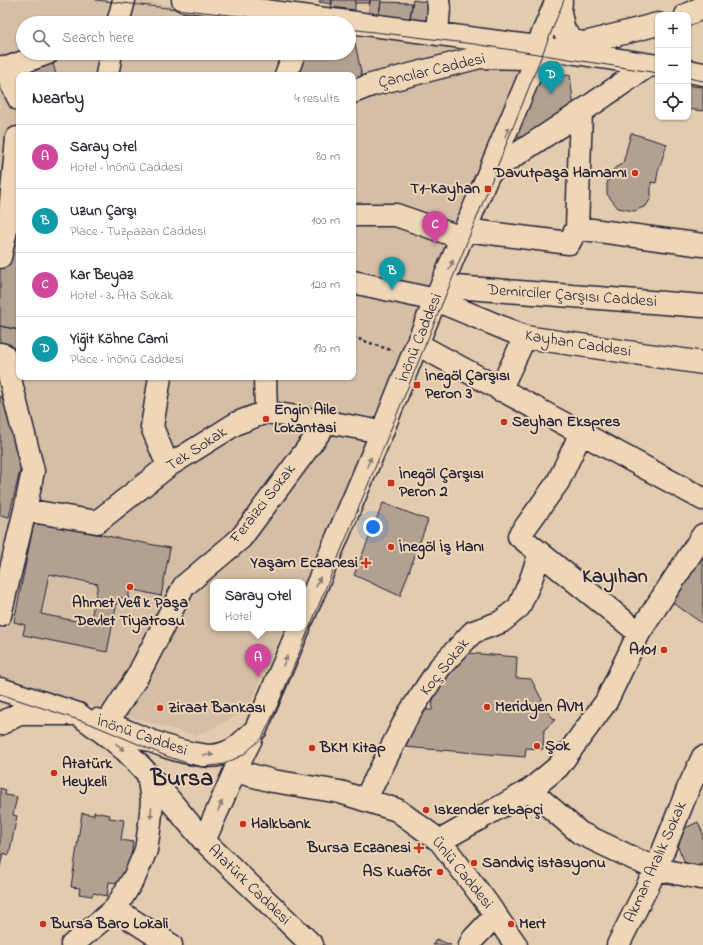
<!DOCTYPE html>
<html lang="en">
<head>
<meta charset="utf-8">
<style>
	body { margin:0; font-family:"Indie Flower",sans-serif; background:#f7f7f7; color:#2b2b33 }
	.controls { position:absolute; right:12px; top:12px; display:grid; overflow:hidden; border-radius:8px; box-shadow:0 1px 3px #0004 }
	.controls button { width:36px; height:36px; display:grid; place-items:center; padding:0; border:0; border-bottom:1px solid #e1e1e2; background:#fff; color:#2b2b33; font:20px sans-serif }
	.you { position:absolute; left:373px; top:527px; width:14px; height:14px; margin:-10px; border:3px solid #fff; border-radius:50%; background:#1a73e8; box-shadow:0 0 0 6px #1a73e833 }
	.badge { display:grid; place-items:center; width:26px; height:26px; border-radius:50%; background:#0b8043; color:#fff; font-size:13px; font-weight:700 }
	.pin { position:absolute; translate:-50% -33px; filter:drop-shadow(0 1px 2px #0008) }
	.pin::after { content:''; position:absolute; top:21px; width:14px; height:12px; background:inherit; clip-path:polygon(0 0,100% 0,50% 100%) }
	.popup { position:absolute; left:210px; top:579px; width:96px; height:52px; box-sizing:border-box; display:grid; place-content:center; border-radius:8px; background:#fff; filter:drop-shadow(0 1px 3px #0005); font-size:13px; white-space:nowrap; color:#7c7c81 }
	.popup b { font-size:15px; color:#2b2b33 }
	.popup::after { content:''; position:absolute; left:50%; top:100%; margin-left:-8px; border:8px solid transparent; border-top-color:#fff }
	.list { margin:0; padding:0; list-style:none }
	h2 { display:flex; justify-content:space-between; align-items:center; height:52px; margin:0; padding:0 16px; font-size:17px }
	h2 small { font-size:13px; font-weight:400; color:#7c7c81 }
	.list li { display:grid; grid-template-columns:26px 1fr auto; gap:12px; align-items:center; box-sizing:border-box; height:64px; padding:0 16px; border-top:1px solid #e1e1e2 }
	.list b { display:block; font-size:15px; white-space:nowrap }
	.list p { margin:0; font-size:13px; white-space:nowrap; color:#7c7c81 }
	.list em { font-size:13px; font-style:normal; color:#7c7c81 }
	.icon { flex:none; width:22px; height:22px; fill:none; stroke:currentColor; stroke-width:2; stroke-linecap:round; stroke-linejoin:round }
	.map { position:relative; flex:none; width:703px; height:945px; overflow:hidden }
	.search { position:absolute; background:#fff; box-shadow:0 1px 3px #0004; left:16px; top:16px; width:340px; height:44px; display:flex; align-items:center; gap:10px; box-sizing:border-box; padding:0 14px; border-radius:22px; color:#7c7c81; font-size:15px }
	.panel { position:absolute; background:#fff; box-shadow:0 1px 3px #0004; left:16px; top:72px; width:340px; height:308px; border-radius:8px }
	.map>svg:first-child { display:block }
	.built { fill:#d4bea5; fill-rule:evenodd }
	.building { fill:#b2a191; stroke:#22223b; fill-rule:evenodd }
	.lines { fill:none; stroke-linecap:round; stroke-linejoin:round }
	.minor-casing { stroke:#22223b; stroke-width:25 }
	.major-casing { stroke:#22223b; stroke-width:25 }
	.path { stroke:#22223b; stroke-width:2.5; stroke-dasharray:3 3; stroke-linecap:butt }
	.minor { stroke:#eed6b6; stroke-width:22 }
	.major { stroke:#eed6b6; stroke-width:22 }
	.tram { stroke:#22223b; stroke-width:1 }
	.oneway { fill:#887c78 }
	.poi-dot { fill:#c8321e; stroke:#eed6b6; stroke-width:1.5 }
	.labels { text-anchor:middle; dominant-baseline:central; stroke-width:4; stroke-linejoin:round; paint-order:stroke }
	.street-label { font-size:16px; fill:#22223b; stroke:#eed6b6 }
	.poi-label { font-size:16px; font-weight:bold; fill:#22223b; stroke:#eed6b6; text-anchor:start }
	.district-label { font-size:20px; font-weight:bold; fill:#22223b; stroke:#eed6b6 }
	.town-label { font-size:24px; font-weight:bold; fill:#22223b; stroke:#eed6b6 }
</style>
</head>
<body>
<div class="map">
<svg width="703" height="945" viewBox="0 0 703 945">
	<rect width="100%" height="100%" fill="#e2cbae"/>
	<filter id="ink" filterUnits="userSpaceOnUse"><feTurbulence type="fractalNoise" baseFrequency=".025" numOctaves="2"/><feDisplacementMap in="SourceGraphic" scale="8" xChannelSelector="R" yChannelSelector="G"/><feConvolveMatrix kernelMatrix="1 2 1 2 8 2 1 2 1" color-interpolation-filters="sRGB"/></filter>
	<g filter="url(#ink)">
		<path class="built" d="M0 0H127L335 23H23V53H349V25L537 47 303 587V582H213V628H284L247 711 196 736 0 678ZM19 75H353V377H19Z"/>
		<path class="building" d="M320 0H332V4L319 2Z
			M332 0H355V10L331 7Z
			M355 0H370V3H355Z
			M370 0H381L378 21 368 20Z
			M413 0 432 3 429 28 409 25Z
			M381 2 412 3 409 25 378 21Z
			M349 43H355L363 82 353 87V75H295L307 53H349Z
			M51 55 56 75H19L10 68Z
			M570 75 574 110 525 138 516 137 517 130 537 78Z
			M688 83H691V86L703 87V111L688 109Z
			M631 133 667 144 658 172 656 183 651 182V198L646 206 634 211 618 208 607 194V184L610 174 615 168 623 163Z
			M10 225 19 227V330L0 326V269Z
			M0 326 19 330V354L0 351Z
			M0 396 7 397 22 462 9 517 0 515Z
			M383 503 428 520 400 596 354 575Z
			M34 522 170 548 161 596 130 589 128 599 118 597 107 652 23 635 25 625 14 622ZM49 574 98 584 90 624 41 614Z
			M703 555V624L672 602Z
			M456 652 517 657 516 678 531 679 542 700 539 703 555 720 544 730 543 749 526 748 525 757 404 747 406 731 423 710H432L436 670 454 671Z
			M0 788 6 790 5 795 17 797 13 815 17 816 9 855 3 853 0 867Z
			M94 812 110 815 109 818 124 820 121 840 133 842 127 884 109 882 107 896 93 893 92 896 79 894 80 888 71 887 82 813 94 815Z
			M698 822 703 834V862L688 869 672 834Z
			M436 939 451 945H433Z"/>
		<g class="lines">
			<defs>
				<path id="minor" d="M183 0 537 47 658 66
					M561 0 560 13 564 31 573 41 585 43 658 24
					M686 15 703 7
					M118 23 124 0
					M437 34 439 8 438 0
					M0 67 4 69 19 99
					M4 69 48 53
					M688 71 703 74
					M107 75 111 53
					M286 75 294 53
					M353 92 371 85 480 57 531 58
					M490 172 581 112 649 65
					M353 215H396L462 238
					M577 228 703 245
					M465 230 569 243 577 228 581 112
					M0 257 10 212 17 138
					M353 282 436 300 525 337 703 363
					M442 286 703 306
					M417 344 703 499
					M0 354 4 355 33 471 25 510 0 615
					M160 377 152 427 168 466
					M265 377 266 412
					M500 390 525 337
					M581 433 558 482 519 536 639 633
					M25 510 97 522 168 466 237 423 266 412 327 422 382 432
					M107 723 137 677 184 586 241 538 327 422
					M0 724 19 714H72
					M235 771 273 781 340 792 397 810 440 841 487 903 516 945
					M530 790 580 833 656 869 701 878 703 877
					M365 800 408 715 440 667 473 632 501 622 519 607 530 582 540 553
					M440 841 530 790 558 767 606 702 639 633 703 535
					M115 909 171 945
					M72 945 115 909 135 876 146 850 150 823 152 801 148 774
					M470 945 473 939 496 915
					M618 945 656 869 688 789 703 757"/>
				<path id="major" d="M537 47 557 0
					M303 618 382 432 417 344 537 58
					M0 689 78 714 113 740 126 751 148 774 204 841 312 945
					M97 720C131 731 166 751 202 755 211 757 221 755 230 751 237 748 250 735 256 729L299 628
					M204 841 235 771 251 739"/>
			</defs>
			<use href="#minor" class="minor-casing"/>
			<use href="#major" class="major-casing"/>
			<path class="path" d="M353 337 393 351"/>
			<use href="#minor" class="minor"/>
			<use href="#major" class="major"/>
			<path class="tram" d="M96 0 301 23
				M349 29 474 44 658 73
				M688 78 703 81
				M0 694 91 724 166 756 190 764 203 767 224 764 243 755 262 738 277 707 449 287 564 0"/>
		</g>
		<defs><path id="oneway-solid" d="M-6-.8H1V-3.2L6.5 0L1 3.2V.8H-6Z"/></defs>
		<g class="oneway">
			<use href="#oneway-solid" transform="translate(507 132) rotate(-67)"/>
			<use href="#oneway-solid" transform="translate(451 265) rotate(-67)"/>
			<use href="#oneway-solid" transform="translate(369 462) rotate(-67)"/>
			<use href="#oneway-solid" transform="translate(318 582) rotate(-67)"/>
			<use href="#oneway-solid" transform="translate(285 661) rotate(-67)"/>
			<use href="#oneway-solid" transform="translate(120 747) rotate(40)"/>
			<use href="#oneway-solid" transform="translate(208 755)"/>
			<use href="#oneway-solid" transform="translate(220 806) rotate(-67)"/>
			<use href="#oneway-solid" transform="translate(151 813) rotate(95)"/>
		</g>
	</g>
	<g class="poi-dot">
		<circle cx="635" cy="173" r="4"/>
		<rect x="484" y="185" width="8" height="8" rx="2"/>
		<rect x="413" y="381" width="8" height="8" rx="2"/>
		<circle cx="266" cy="419" r="4"/>
		<circle cx="504" cy="422" r="4"/>
		<rect x="387" y="479" width="8" height="8" rx="2"/>
		<circle cx="391" cy="547" r="4"/>
		<path d="M364 557h4v4h4v4h-4v4h-4v-4h-4v-4h4z"/>
		<circle cx="130" cy="587" r="4"/>
		<circle cx="664" cy="650" r="4"/>
		<circle cx="487" cy="707" r="4"/>
		<circle cx="160" cy="708" r="4"/>
		<circle cx="537" cy="746" r="4"/>
		<circle cx="312" cy="748" r="4"/>
		<circle cx="54" cy="773" r="4"/>
		<circle cx="426" cy="810" r="4"/>
		<circle cx="243" cy="824" r="4"/>
		<path d="M417 842h4v4h4v4h-4v4h-4v-4h-4v-4h4z"/>
		<circle cx="474" cy="863" r="4"/>
		<circle cx="440" cy="872" r="4"/>
		<circle cx="43" cy="924" r="4"/>
		<circle cx="511" cy="924" r="4"/>
	</g>
	<g class="labels">
		<g class="street-label">
			<text transform="translate(432 71) rotate(-13)">Çancılar Caddesi</text>
			<text transform="translate(572 296) rotate(4)">Demirciler Çarşısı Caddesi</text>
			<text transform="translate(420 338) rotate(-68)">İnönü Caddesi</text>
			<text transform="translate(578 344) rotate(9)">Kayhan Caddesi</text>
			<text transform="translate(197 449) rotate(-33)">Tek Sokak</text>
			<text transform="translate(263 504) rotate(-52)">Feraizci Sokak</text>
			<text transform="translate(445 667) rotate(-51)">Koç Sokak</text>
			<text transform="translate(142 736) rotate(19)">İnönü Caddesi</text>
			<text transform="translate(656 862) rotate(-66)">Akman Aralık Sokak</text>
			<text transform="translate(462 873) rotate(51)">Ünlü Caddesi</text>
			<text transform="translate(249 885) rotate(44)">Atatürk Caddesi</text>
		</g>
		<g class="poi-label">
			<text x="627" y="173" text-anchor="end">Davutpaşa Hamamı</text>
			<text x="480" y="189" text-anchor="end">T1-Kayhan</text>
			<text x="425" y="376">İnegöl Çarşısı<tspan x="425" dy="18">Peron 3</tspan></text>
			<text x="274" y="410">Engin Aile<tspan x="274" dy="18">Lokantasi</tspan></text>
			<text x="512" y="422">Seyhan Ekspres</text>
			<text x="399" y="474">İnegöl Çarşısı<tspan x="399" dy="18">Peron 2</tspan></text>
			<text x="399" y="547">İnegöl İş Hanı</text>
			<text x="358" y="563" text-anchor="end">Yaşam Eczanesi</text>
			<text x="130" y="603" text-anchor="middle">Ahmet Vefik Paşa<tspan x="130" dy="18">Devlet Tiyatrosu</tspan></text>
			<text x="656" y="650" text-anchor="end">A101</text>
			<text x="495" y="707">Meridyen AVM</text>
			<text x="168" y="708">Ziraat Bankası</text>
			<text x="545" y="746">Şok</text>
			<text x="320" y="748">BKM Kitap</text>
			<text x="62" y="764">Atatürk<tspan x="62" dy="18">Heykeli</tspan></text>
			<text x="434" y="810">Iskender kebapçi</text>
			<text x="251" y="824">Halkbank</text>
			<text x="411" y="848" text-anchor="end">Bursa Eczanesi</text>
			<text x="482" y="863">Sandviç istasyonu</text>
			<text x="432" y="872" text-anchor="end">AS Kuaför</text>
			<text x="51" y="924">Bursa Baro Lokali</text>
			<text x="519" y="924">Mert</text>
		</g>
		<g class="district-label">
			<text x="615" y="577">Kayıhan</text>
		</g>
		<g class="town-label">
			<text x="182" y="779">Bursa</text>
		</g>
	</g>
</svg>
<div class="controls">
<button>+</button>
<button>−</button>
<button><svg class="icon" aria-label="locate" viewBox="0 0 24 24"><circle cx="12" cy="12" r="6"/><path d="M12 2v4M12 18v4M2 12h4M18 12h4"/></svg></button>
</div>
<div class="you"></div>
<div class="pin badge" style="left:258px;top:677px;background:#d1479c">A</div>
<div class="popup"><b>Saray Otel</b>Hotel</div>
<div class="pin badge" style="left:392px;top:290px;background:#0f9aa8">B</div>
<div class="pin badge" style="left:435px;top:244px;background:#d1479c">C</div>
<div class="pin badge" style="left:551px;top:94px;background:#0f9aa8">D</div>
<div class="search"><svg class="icon" aria-label="search" viewBox="0 0 24 24"><circle cx="10" cy="10" r="6"/><path d="M15 15l6 6"/></svg>Search here</div>
<section class="panel">
<h2>Nearby<small>4 results</small></h2>
<ul class="list">
<li><span class="badge" style="background:#d1479c">A</span><div><b>Saray Otel</b><p>Hotel · İnönü Caddesi</p></div><em>80 m</em></li>
<li><span class="badge" style="background:#0f9aa8">B</span><div><b>Uzun Çarşı</b><p>Place · Tuzpazarı Caddesi</p></div><em>100 m</em></li>
<li><span class="badge" style="background:#d1479c">C</span><div><b>Kar Beyaz</b><p>Hotel · 3. Ata Sokak</p></div><em>120 m</em></li>
<li><span class="badge" style="background:#0f9aa8">D</span><div><b>Yiğit Köhne Cami</b><p>Place · İnönü Caddesi</p></div><em>190 m</em></li>
</ul>
</section>
</div>
</body>
</html>
